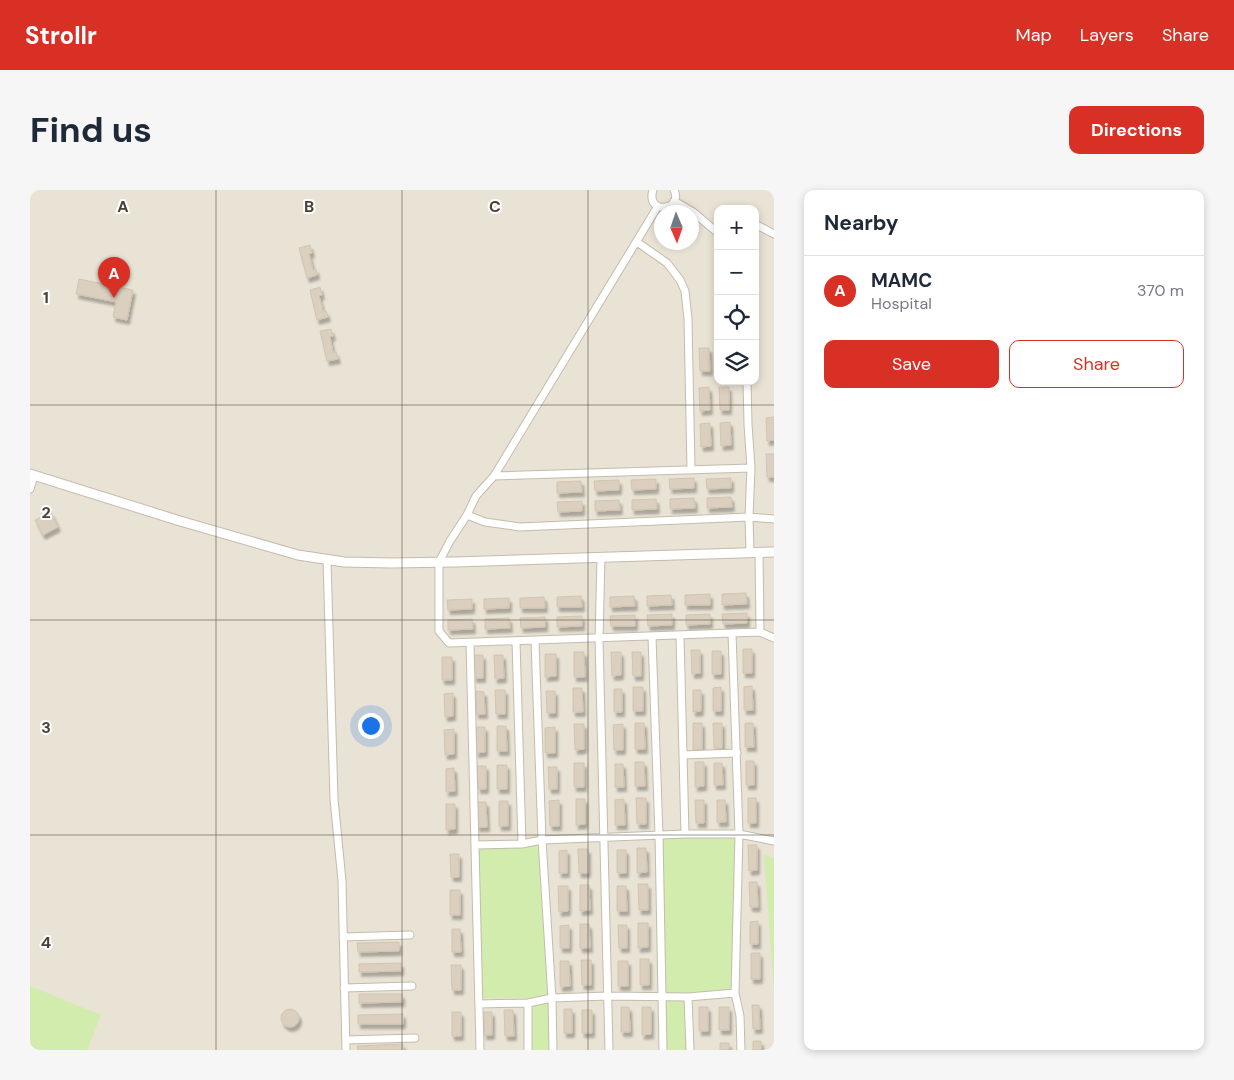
<!DOCTYPE html>
<html lang="en">
<head>
<meta charset="utf-8">
<style>
	body { margin:0; font-family:"DM Sans",sans-serif; background:#f6f6f7; color:#1f2937 }
	.controls { position:absolute; right:15px; top:15px; display:grid; overflow:hidden; border-radius:10px; box-shadow:0 2px 8px #0003 }
	.controls button { width:45px; height:45px; display:grid; place-items:center; padding:0; border:0; border-bottom:1px solid #e0e1e3; background:#fff; color:#1f2937; font:25px sans-serif }
	.compass { position:absolute; left:624px; top:15px; width:45px; height:45px; border-radius:50%; background:#fff; box-shadow:0 2px 8px #0003; rotate:178deg }
	.you { position:absolute; left:340px; top:535px; width:18px; height:18px; margin:-12px; border:4px solid #fff; border-radius:50%; background:#1a73e8; box-shadow:0 0 0 8px #1a73e833 }
	.badge { display:grid; place-items:center; width:32px; height:32px; border-radius:50%; background:#d93025; color:#fff; font-size:16px; font-weight:700 }
	.pin { position:absolute; translate:-50% -41px; filter:drop-shadow(0 1px 2px #0008) }
	.pin::after { content:''; position:absolute; top:26px; width:18px; height:15px; background:inherit; clip-path:polygon(0 0,100% 0,50% 100%) }
	.list { margin:0; padding:0; list-style:none }
	h2 { display:flex; justify-content:space-between; align-items:center; height:65px; margin:0; padding:0 20px; font-size:21px }
	h2 small { font-size:16px; font-weight:400; color:#747a83 }
	.list li { display:grid; grid-template-columns:32px 1fr auto; gap:15px; align-items:center; box-sizing:border-box; height:70px; padding:0 20px; border-top:1px solid #e0e1e3 }
	.list b { display:block; font-size:19px; white-space:nowrap }
	.list p { margin:0; font-size:16px; white-space:nowrap; color:#747a83 }
	.list em { font-size:16px; font-style:normal; color:#747a83 }
	.actions { display:flex; gap:10px; padding:15px 20px }
	.actions a { flex:1; padding:11px 0; border:1px solid #d93025; border-radius:10px; text-align:center; font-size:18px; color:#d93025 }
	.actions .main { background:#d93025; color:#fff }
	.icon { flex:none; width:28px; height:28px; fill:none; stroke:currentColor; stroke-width:2; stroke-linecap:round; stroke-linejoin:round }
	.map { position:relative; flex:none; width:744px; height:860px; overflow:hidden; border-radius:10px }
	header { display:flex; align-items:center; gap:30px; box-sizing:border-box; height:70px; padding:0 25px; background:#d93025; color:#fff }
	header strong { font-size:24px }
	nav { display:flex; gap:28px; margin-inline-start:auto; font-size:18px }
	.intro { display:flex; align-items:center; justify-content:space-between; box-sizing:border-box; height:120px; padding:0 30px }
	h1 { margin:0; font-size:35px }
	.button { padding:12px 22px; border-radius:10px; background:#d93025; color:#fff; font-size:18px; font-weight:700 }
	main { display:flex; gap:30px; padding:0 30px }
	aside { flex:1; background:#fff; border-radius:10px; box-shadow:0 2px 8px #0003 }
	.map>svg:first-child { display:block }
	.residential { fill:#e9e3d5; fill-rule:evenodd }
	.green { fill:#d2ecad }
	.building { fill:#dbcfbf; stroke:#d3c4af; filter:url(#shadow) }
	.lines { fill:none; stroke-linecap:round; stroke-linejoin:round }
	.minor-casing { stroke:#c4bbac; stroke-width:9 }
	.tertiary-casing { stroke:#c4bbac; stroke-width:11 }
	.minor { stroke:#fff; stroke-width:7 }
	.tertiary { stroke:#fff; stroke-width:9 }
	.grid { fill:none; stroke:#494136; stroke-width:1; stroke-opacity:0.55 }
	.grid-label { font-size:16px; text-anchor:middle; font-weight:bold; fill:#494136; stroke:#fff; stroke-width:4; stroke-linejoin:round; paint-order:stroke }
</style>
</head>
<body>
<header>
<strong>Strollr</strong>
<nav><a>Map</a><a>Layers</a><a>Share</a></nav>
</header>
<div class="intro"><h1>Find us</h1><a class="button">Directions</a></div>
<main>
<div class="map">
<svg width="744" height="860" viewBox="0 0 744 860">
	<defs>
		<filter id="shadow"><feDropShadow dx="2.5" dy="4.5" stdDeviation="1" flood-color="#0004"/></filter>
	</defs>
	<rect width="100%" height="100%" fill="#f5f1e8"/>
	<path class="residential" d="M0 0H744V860H0ZM688 19H725V191H688ZM632 22H662V52H632Z"/>
	<path class="green" d="M709 644 705 803 658 807 660 860H633L629 645Z
		M512 650 523 860H498V813L518 808H451L445 655Z
		M734 665 744 668V802Z
		M0 796 71 825 57 860H0Z"/>
	<path class="building" d="M280 55 282 63 279 64 283 80 286 79 287 85 277 88 269 58Z
		M49 89 103 100 97 130 83 127 86 112 46 104Z
		M290 97 292 105 289 106 293 121H296L298 127 287 130 280 100Z
		M301 139 303 146 300 147 303 163 306 162 308 169 297 171 290 141Z
		M669 158H679L680 181H670Z
		M679 197 680 220 670 221 669 198Z
		M689 197H699V220H690Z
		M744 227V250L737 251 736 228Z
		M700 232 701 255 691 256 690 233Z
		M680 233 681 256 671 257 670 234Z
		M736 264H744V287H737Z
		M664 288V298L640 299 639 289Z
		M701 288V298L677 299 676 289Z
		M626 289V299L602 300 601 290Z
		M589 290V300L565 301 564 291Z
		M551 291 552 302 527 303V292Z
		M701 307 702 317 677 318V308Z
		M664 308 665 318 640 319V309Z
		M626 309 627 319 602 320V310Z
		M589 310 590 320 565 321V311Z
		M552 311V321L528 322 527 312Z
		M21 322 28 337 13 345 5 330Z
		M716 403 717 414 692 415V404Z
		M680 404V415H655V405Z
		M641 405 642 415 617 416V406Z
		M551 406 552 417H527V407Z
		M604 406 605 416 580 417V407Z
		M514 407 515 418H490V408Z
		M479 408V418L454 419V409Z
		M442 409V419L418 420 417 410Z
		M717 423V433L693 434 692 424Z
		M642 424V435L618 436 617 425Z
		M680 424V434L656 435V425Z
		M605 425V436H581L580 426Z
		M552 426V436L527 437V427Z
		M515 427V437L491 438 490 428Z
		M479 428 480 438 455 439V429Z
		M442 429 443 439 418 440V430Z
		M713 459H722V483H713Z
		M661 460H670V483L662 484Z
		M682 461H691V484H682Z
		M544 462H554L555 487H544Z
		M581 462H591V485L582 486Z
		M602 462H611V486H603Z
		M515 464H526V486L515 487Z
		M444 465H453V488H444Z
		M464 465H473L474 488 465 489Z
		M412 467H422V490H412Z
		M722 496 723 520H714V497Z
		M603 497H613V521H603Z
		M691 497V521H683V498Z
		M543 498H552L553 522H543Z
		M584 499H592V522H584Z
		M465 500H475V524H466Z
		M663 500H671V521L663 522Z
		M446 501 454 502 455 524H446Z
		M516 501H525V523H517Z
		M423 503V526L415 527 414 504Z
		M605 533H614L615 559H605Z
		M663 533H672V560H663Z
		M683 533H692V558H684Z
		M715 533H723L724 557H715Z
		M544 534H554V559L545 560Z
		M593 534V560H584L583 535Z
		M467 536H476L477 561H467Z
		M446 537H455V562L446 563Z
		M525 537V563H515V538Z
		M424 539V564L415 565 414 540Z
		M716 571H724V595H716Z
		M605 572H614L615 596H605Z
		M665 572H674V596L665 597Z
		M544 573H554V597H544Z
		M684 573H692L693 595H684Z
		M585 574H593L594 597H585Z
		M467 575H477V599H467Z
		M447 576H456V599H448Z
		M518 577H527V599H519Z
		M424 578 425 601 416 602V579Z
		M606 608H616V634H607Z
		M718 608H726V633H718Z
		M546 609H555V634L546 635Z
		M594 609 595 635H585V610Z
		M529 610V636H520L519 611Z
		M665 610H674V633H666Z
		M687 610H695L696 632H687Z
		M469 611H478V636H469Z
		M447 612H456L457 637H447Z
		M416 614H425V639L416 640Z
		M718 655H727V680L719 681Z
		M607 658H616L617 682 607 683Z
		M548 659H558V683H549Z
		M537 660V683H529V661Z
		M587 660H596V683H587Z
		M420 664H429V687H421Z
		M719 692H727L728 717H720Z
		M608 694H618V720H609Z
		M550 695H559L560 720 550 721Z
		M528 696H538V721L529 722Z
		M587 696H596L597 721H587Z
		M420 700H430V725H420Z
		M728 731V754H720V732Z
		M608 733H618V757L608 758Z
		M550 734H559L560 758H550Z
		M539 735V758H530V736Z
		M588 735H597V758H589Z
		M422 739H430L431 762H422Z
		M369 752V761L328 762 327 753Z
		M721 763H730V789H721Z
		M610 769H619V795H610Z
		M551 770H561V795H552Z
		M530 771H539L540 796 530 797Z
		M588 771H598V796H588Z
		M371 773V781L329 782V774Z
		M421 775H431V800H422Z
		M329 804H372V812L329 813Z
		M722 815H729L730 839H723Z
		M591 817H599L600 842H591Z
		M612 817H621V844L612 845Z
		M669 817H678V841H669Z
		M689 817H699V840H689Z
		M251 828a9 9 0 1 1 18 0a9 9 0 1 1-18 0Z
		M534 819H542V843H534Z
		M474 820H483L484 846H475Z
		M552 820H562V843H552Z
		M422 822H431V846H422Z
		M454 822H462V845H454Z
		M373 824V834H328V825Z
		M723 851H731V860H723Z
		M690 853H699V860H690Z
		M373 854V860H328L327 856Z"/>
	<g class="lines">
		<defs>
			<path id="minor" d="M623 0C615 25 654 21 644 0
				M644 11 663 22 688 43
				M628 16 464 286 446 306 437 325 420 351 409 372V441L419 453 730 442 744 448
				M725 34 744 44
				M607 52 637 73 650 90 655 101 658 129 661 279
				M717 191 718 234 721 278 719 327 720 362
				M464 286 721 278
				M0 299 4 286
				M437 325 455 332 490 337 719 327 744 329
				M729 362 730 442
				M571 367 569 449 579 860
				M297 370 304 609 312 691 316 860
				M702 443 709 644 705 803 710 826 711 860
				M650 446 655 644
				M622 447 629 645 633 860
				M486 451 492 654
				M505 451 512 650 522 808 523 860
				M440 453 450 860
				M653 565 707 563
				M445 655 492 654 512 650 655 644H709L744 651
				M313 747 380 745
				M314 798 382 796
				M658 807 660 860
				M449 814 498 813 522 808 578 806 658 807 705 803
				M316 850 385 848
				M498 860V813"/>
			<path id="tertiary" d="M0 284 150 331 268 365 314 372 361 373 425 372 744 362"/>
		</defs>
		<use href="#minor" class="minor-casing"/>
		<use href="#tertiary" class="tertiary-casing"/>
		<use href="#minor" class="minor"/>
		<use href="#tertiary" class="tertiary"/>
	</g>
	<path class="grid" d="M186 0V860M372 0V860M558 0V860M0 215H744M0 430H744M0 645H744"/>
	<g class="grid-label">
		<text x="93" y="22">A</text>
		<text x="279" y="22">B</text>
		<text x="465" y="22">C</text>
		<text x="16" y="113">1</text>
		<text x="16" y="328">2</text>
		<text x="16" y="543">3</text>
		<text x="16" y="758">4</text>
	</g>
</svg>
<div class="controls">
<button>+</button>
<button>−</button>
<button><svg class="icon" aria-label="locate" viewBox="0 0 24 24"><circle cx="12" cy="12" r="6"/><path d="M12 2v4M12 18v4M2 12h4M18 12h4"/></svg></button>
<button><svg class="icon" aria-label="layers" viewBox="0 0 24 24"><path d="M12 4l9 5-9 5-9-5zM3 14l9 5 9-5"/></svg></button>
</div>
<svg class="compass" viewBox="-18 -18 36 36"><path d="M0-13l5 13h-10z" fill="#e53935"/><path d="M0 13l5-13h-10z" fill="#747a83"/></svg>
<div class="you"></div>
<div class="pin badge" style="left:84px;top:108px">A</div>
</div>
<aside>
<h2>Nearby<small></small></h2>
<ul class="list">
<li><span class="badge">A</span><div><b>MAMC</b><p>Hospital</p></div><em>370 m</em></li>
</ul>
<div class="actions"><a class="main">Save</a><a>Share</a></div>
</aside>
</main>
</body>
</html>
